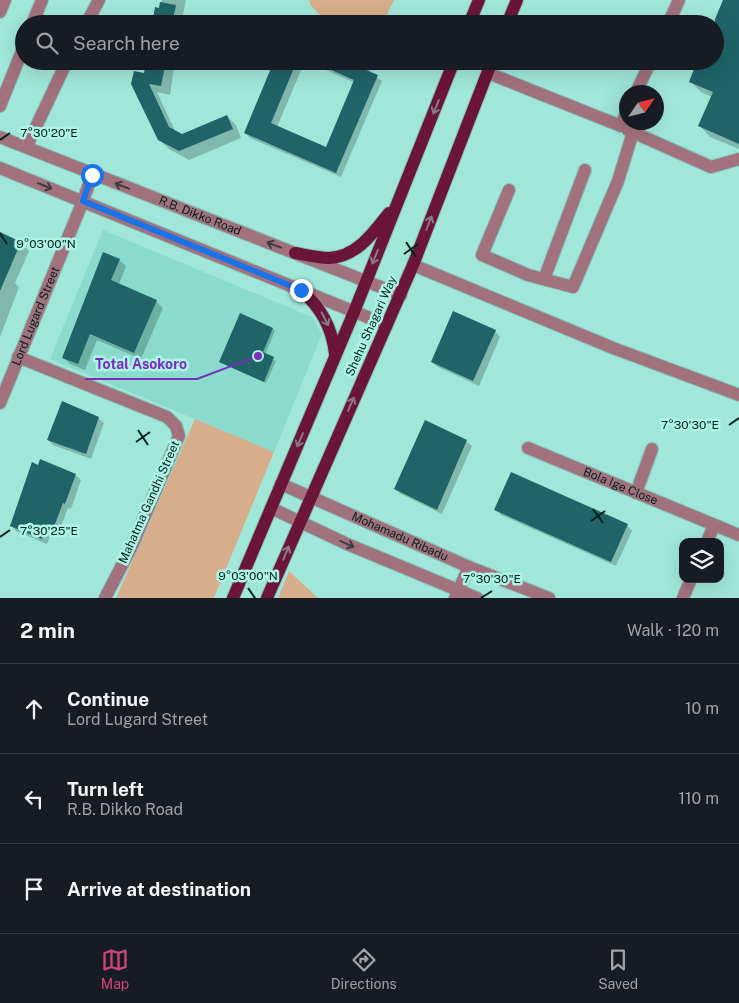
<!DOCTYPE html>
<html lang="en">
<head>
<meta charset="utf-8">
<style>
	body { margin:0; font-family:"Public Sans",sans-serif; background:#20242c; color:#f1f3f6 }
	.controls { position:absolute; right:15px; bottom:15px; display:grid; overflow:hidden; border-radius:10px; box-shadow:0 5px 20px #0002 }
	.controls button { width:45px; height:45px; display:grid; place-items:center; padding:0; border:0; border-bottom:1px solid #363941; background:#171b24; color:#f1f3f6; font:25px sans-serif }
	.compass { position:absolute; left:619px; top:85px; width:45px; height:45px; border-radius:50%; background:#171b24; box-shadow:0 5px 20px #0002; rotate:55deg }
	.stop { position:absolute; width:15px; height:15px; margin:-11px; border:4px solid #1a73e8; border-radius:50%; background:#fff }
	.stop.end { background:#1a73e8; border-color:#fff; box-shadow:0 1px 5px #0008 }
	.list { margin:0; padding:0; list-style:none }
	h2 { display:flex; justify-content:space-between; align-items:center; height:65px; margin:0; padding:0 20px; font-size:21px }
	h2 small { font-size:16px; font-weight:400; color:#9ea1a6 }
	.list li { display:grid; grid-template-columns:32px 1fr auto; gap:15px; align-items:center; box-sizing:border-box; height:90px; padding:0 20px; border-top:1px solid #363941 }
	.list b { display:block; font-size:19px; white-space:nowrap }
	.list p { margin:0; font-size:16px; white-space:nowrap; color:#9ea1a6 }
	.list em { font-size:16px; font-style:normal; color:#9ea1a6 }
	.icon { flex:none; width:28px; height:28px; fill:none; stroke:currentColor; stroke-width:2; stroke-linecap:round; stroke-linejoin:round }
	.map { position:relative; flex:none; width:739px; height:598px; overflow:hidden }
	.search { position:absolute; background:#171b24; box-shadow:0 5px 20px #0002; left:15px; right:15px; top:15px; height:55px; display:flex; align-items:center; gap:12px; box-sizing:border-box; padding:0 18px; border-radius:28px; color:#9ea1a6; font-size:19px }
	.sheet { height:335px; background:#171b24 }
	nav { display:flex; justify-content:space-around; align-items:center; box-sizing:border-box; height:70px; border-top:1px solid #363941; background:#171b24; font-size:14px; color:#9ea1a6 }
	nav a { display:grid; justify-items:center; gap:2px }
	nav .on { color:#d04579 }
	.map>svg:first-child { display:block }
	.built { fill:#8adbcc }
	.green { fill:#d7ae8c }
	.shadow { fill:#0003 }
	.building { fill:#206468 }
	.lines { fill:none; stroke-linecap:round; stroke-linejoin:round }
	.minor-casing { stroke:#84c3b7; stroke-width:14 }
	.major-casing { stroke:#84c3b7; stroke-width:14 }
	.minor { stroke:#a2717e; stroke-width:12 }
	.major { stroke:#6b1538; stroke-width:12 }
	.oneway { stroke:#897986 }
	.oneway2 { stroke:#3b3c3e }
	.route { stroke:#1a73e8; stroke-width:6 }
	.ticks { fill:none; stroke:#03201c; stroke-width:2 }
	.labels { text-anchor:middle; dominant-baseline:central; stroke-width:5; stroke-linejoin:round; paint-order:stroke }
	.street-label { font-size:12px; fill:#03201c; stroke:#adf4e6 }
	.ticks-label { font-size:12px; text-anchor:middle; fill:#03201c; stroke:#adf4e6; stroke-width:5; stroke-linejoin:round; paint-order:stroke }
	.leader { fill:none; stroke:#7b2cbf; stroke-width:2 }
	.callout-dot { fill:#7b2cbf; stroke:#adf4e6; stroke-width:2 }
	.callout-label { font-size:14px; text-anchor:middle; font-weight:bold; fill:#7b2cbf; stroke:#adf4e6; stroke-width:5; stroke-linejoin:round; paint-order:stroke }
</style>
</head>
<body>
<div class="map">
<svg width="739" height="598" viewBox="0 0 739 598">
	<rect width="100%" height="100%" fill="#a0e7d9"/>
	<path class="built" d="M103 230 312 317 322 334 274 452 50 359Z"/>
	<path class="green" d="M309 0H394L384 21 378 24H329L311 6Z
		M195 419 274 452 214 598H116Z
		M289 571 318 598H278Z"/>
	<path class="shadow" d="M162 0H186L181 24H154Z
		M725 0H739V149L710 137 700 126 712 97 701 92 690 81 715 61V24Z
		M147 61H175L170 95 157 92 175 131 182 135 227 116 236 125 241 138 189 160 169 149 159 139 145 75Z
		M275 61H305L277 127 327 148 355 83 306 61H360L366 64 371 69 370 73 382 81 341 177 250 138 245 133Z
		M0 234 21 243 29 251 15 283 19 287 0 337Z
		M119 260 126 266 119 284 156 301 163 308 141 359 97 340 85 370 70 364 63 357Z
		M273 329 275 331 265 355 276 361 266 383 220 362Z
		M495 331 500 337 479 386 438 367 432 362Z
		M98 418 104 423 91 459 53 445 48 440Z
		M466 441 472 446 442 514 401 494 395 489Z
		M75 475 81 480 71 509 68 508 57 537 51 534 47 544 16 531 11 525Z
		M496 509 627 525 632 531 616 566 501 515Z"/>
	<path class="building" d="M723 0H739V144L698 126 713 92 689 82 697 61H715V19Z
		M160 2 176 5 172 24H152L155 7 159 8Z
		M146 61H166L161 86 149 84 169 127 182 134 227 115 233 129 179 151 158 140 131 84 134 71 144 73Z
		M274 61H297L271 123 326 147 354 80 311 61H368L364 69 378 75 336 173 244 133Z
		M0 232 21 242 0 291Z
		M103 252 120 259 111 280 157 300 134 353 90 334 78 364 62 358Z
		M453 311 496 330 473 381 431 362Z
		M240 313 273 328 263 352 274 357 264 382 219 362Z
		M62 401 99 417 86 454 47 440Z
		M425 420 467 440 437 510 394 489Z
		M40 459 76 474 65 504 63 503 52 532 46 530 42 539 10 526 32 462 38 465Z
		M511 472 628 524 611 562 494 510Z"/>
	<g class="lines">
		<defs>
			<g id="minor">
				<path d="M0 12 5 0"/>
				<path d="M32 24 42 0"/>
				<path d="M86 24 99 0"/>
				<path d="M668 24 679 0"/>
				<path d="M488 73 621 126 626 113"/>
				<path d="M636 92 651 61"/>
				<path d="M0 106 24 46"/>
				<path d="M628 130 711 167 739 159"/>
				<path id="s1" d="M0 137 401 295"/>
				<path d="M27 146 67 61"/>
				<path d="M0 168 387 325"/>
				<path d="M509 190 482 255 528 275 573 287 618 181 633 132"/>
				<path d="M413 265 613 348 739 395"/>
				<path d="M544 279 585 170"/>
				<path d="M18 357 167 417 176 426 179 436 132 546 105 598"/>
				<path id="s2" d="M0 403 83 201 92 175"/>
				<path id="s3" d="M528 448 739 535"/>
				<path id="s4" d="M281 484 469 567 549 598"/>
				<path d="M636 493 652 449"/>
				<path d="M271 508 347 544 477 598"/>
				<path d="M707 542 714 525"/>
				<path d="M455 598 469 567"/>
				<path d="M683 598 691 579"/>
			</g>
			<path id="major" d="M469 24 479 0
				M507 24 517 0
				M295 253C306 255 318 258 329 258 357 257 374 232 389 213
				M301 290C321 308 332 327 335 354
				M233 598 354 312 454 61
				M267 598 413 265 492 61"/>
		</defs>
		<use href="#minor" class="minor-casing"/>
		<use href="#major" class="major-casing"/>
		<use href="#minor" class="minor"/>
		<use href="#major" class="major"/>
	</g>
	<defs><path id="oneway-shaft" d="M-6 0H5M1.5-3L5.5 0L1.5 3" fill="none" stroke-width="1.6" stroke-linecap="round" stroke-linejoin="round" transform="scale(1.25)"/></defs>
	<g class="oneway">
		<use href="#oneway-shaft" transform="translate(436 107) rotate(112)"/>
		<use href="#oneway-shaft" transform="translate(429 223) rotate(-69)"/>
		<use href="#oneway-shaft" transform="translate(375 257) rotate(112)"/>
		<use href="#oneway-shaft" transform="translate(325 319) rotate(63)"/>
		<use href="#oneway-shaft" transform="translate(351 404) rotate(-66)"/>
		<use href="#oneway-shaft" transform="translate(300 440) rotate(113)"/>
		<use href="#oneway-shaft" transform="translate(286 553) rotate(-67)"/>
	</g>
	<g class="oneway2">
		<use href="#oneway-shaft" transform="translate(45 186) rotate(22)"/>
		<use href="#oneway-shaft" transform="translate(122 186) rotate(-159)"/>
		<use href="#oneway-shaft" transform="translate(274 245) rotate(-159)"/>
		<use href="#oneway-shaft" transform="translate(347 544) rotate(24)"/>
	</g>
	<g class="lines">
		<path class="route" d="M92 175 83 201 301 290"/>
	</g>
	<path class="ticks" d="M0 140 10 133M0 233 7 244M406 242 416 257M404 254 418 244M729 425 739 418M138 430 148 445M136 442 150 432M593 509 603 523M591 521 605 511M0 537 10 530M248 588 255 598M481 598 492 591"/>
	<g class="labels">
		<g class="street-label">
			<text stroke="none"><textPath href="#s1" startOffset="215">R.B. Dikko Road</textPath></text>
			<text stroke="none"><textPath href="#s2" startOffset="94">Lord Lugard Street</textPath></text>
			<text transform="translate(371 326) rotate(-66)">Shehu Shagari Way</text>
			<text stroke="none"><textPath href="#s3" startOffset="100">Bola Ige Close</textPath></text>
			<text transform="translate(149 502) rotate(-66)">Mahatma Gandhi Street</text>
			<text stroke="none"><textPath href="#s4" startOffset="130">Mohamadu Ribadu</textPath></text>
		</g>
	</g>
	<g class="ticks-label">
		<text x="49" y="137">7°30'20"E</text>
		<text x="46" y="248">9°03'00"N</text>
		<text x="690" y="429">7°30'30"E</text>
		<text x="49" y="535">7°30'25"E</text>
		<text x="248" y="580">9°03'00"N</text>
		<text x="492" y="583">7°30'30"E</text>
	</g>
	<path class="leader" d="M258 356L197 379H85"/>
	<circle class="callout-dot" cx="258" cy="356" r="5"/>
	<g class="callout-label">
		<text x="141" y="369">Total Asokoro</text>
	</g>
</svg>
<div class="controls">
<button><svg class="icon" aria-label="layers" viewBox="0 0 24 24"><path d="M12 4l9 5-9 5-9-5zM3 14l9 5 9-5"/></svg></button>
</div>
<svg class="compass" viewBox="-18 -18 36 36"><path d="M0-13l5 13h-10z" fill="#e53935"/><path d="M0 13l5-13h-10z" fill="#9ea1a6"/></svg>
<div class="stop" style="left:92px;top:175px"></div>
<div class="stop end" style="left:301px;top:290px"></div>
<div class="search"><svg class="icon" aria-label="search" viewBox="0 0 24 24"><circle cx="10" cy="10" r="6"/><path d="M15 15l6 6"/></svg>Search here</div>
</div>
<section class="sheet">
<h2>2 min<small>Walk · 120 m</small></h2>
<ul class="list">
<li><svg class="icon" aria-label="ahead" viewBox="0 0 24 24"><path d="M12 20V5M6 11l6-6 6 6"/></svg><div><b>Continue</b><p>Lord Lugard Street</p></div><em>10 m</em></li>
<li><svg class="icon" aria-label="left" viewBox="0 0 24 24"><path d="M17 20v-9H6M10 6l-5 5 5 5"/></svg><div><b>Turn left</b><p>R.B. Dikko Road</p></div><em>110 m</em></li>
<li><svg class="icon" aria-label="arrive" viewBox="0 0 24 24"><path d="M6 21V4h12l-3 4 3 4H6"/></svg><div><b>Arrive at destination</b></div></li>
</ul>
</section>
<nav>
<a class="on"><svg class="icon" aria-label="map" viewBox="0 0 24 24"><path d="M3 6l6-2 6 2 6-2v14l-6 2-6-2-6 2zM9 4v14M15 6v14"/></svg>Map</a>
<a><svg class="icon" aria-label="directions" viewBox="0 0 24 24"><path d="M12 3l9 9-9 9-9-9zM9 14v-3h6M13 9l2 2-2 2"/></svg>Directions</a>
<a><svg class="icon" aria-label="saved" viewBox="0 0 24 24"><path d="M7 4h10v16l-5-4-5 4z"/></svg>Saved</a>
</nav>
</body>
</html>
